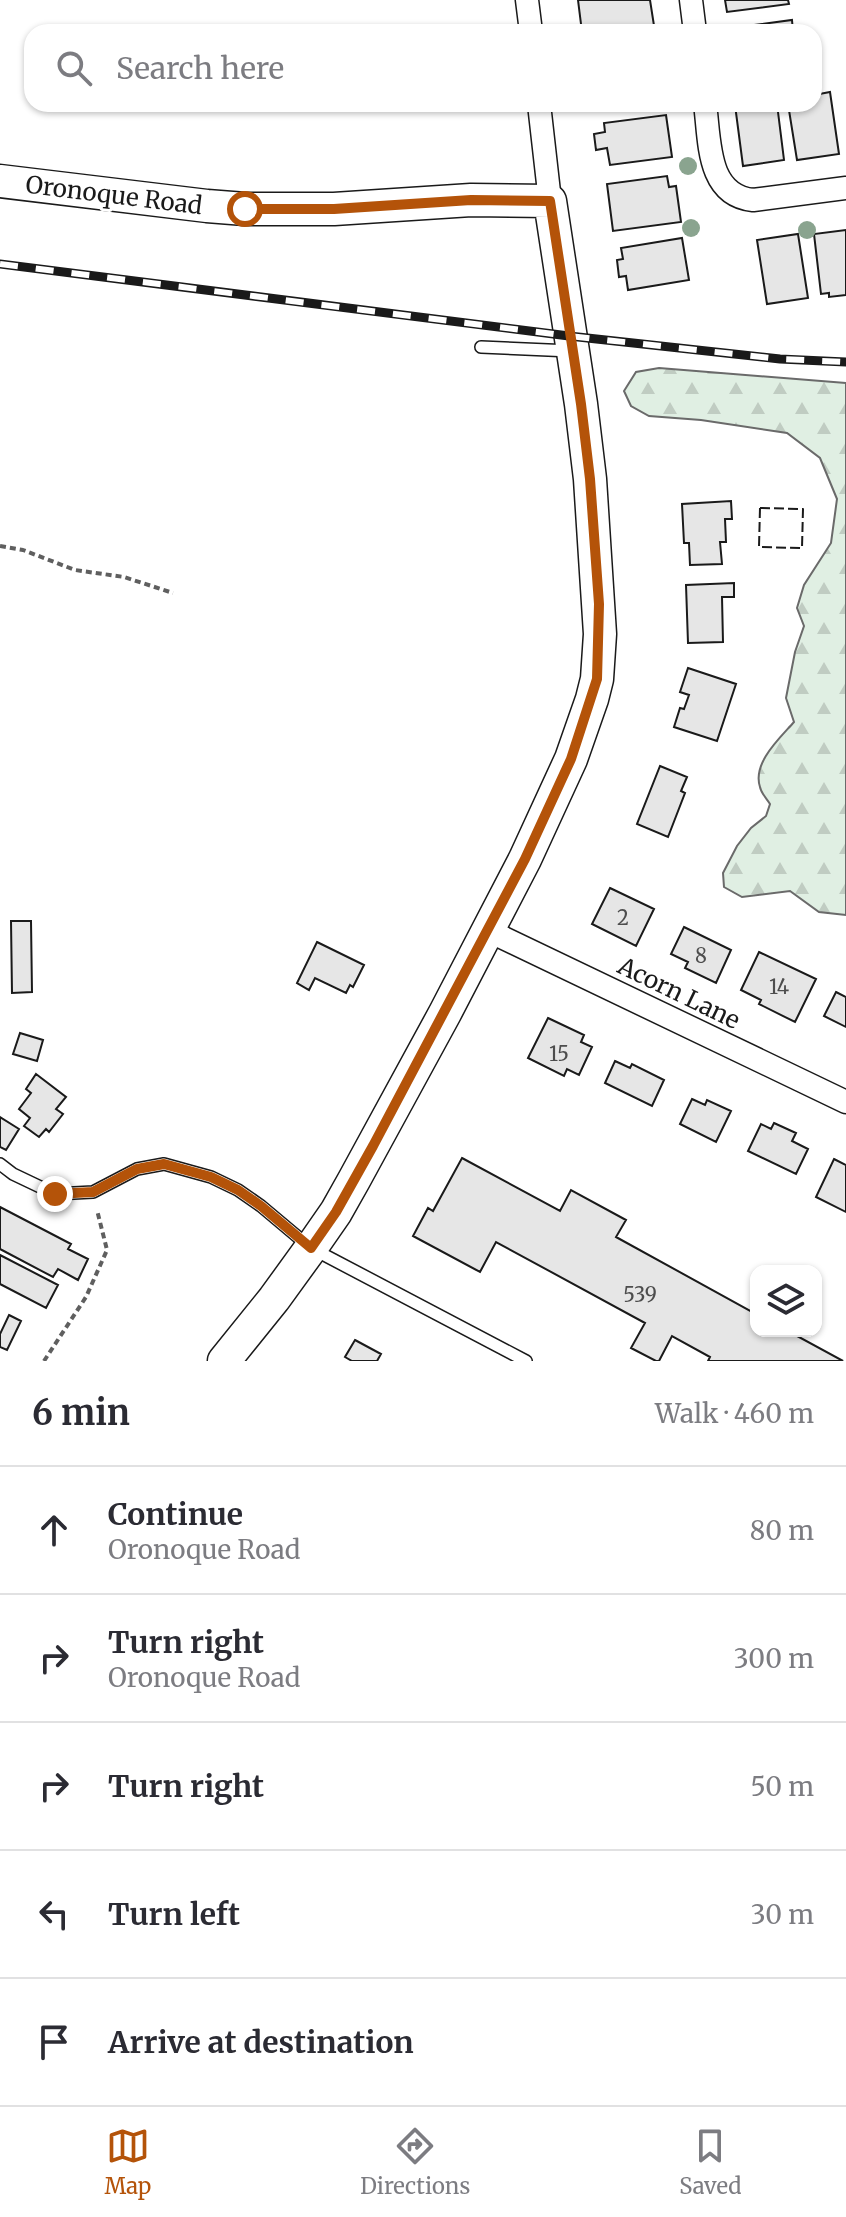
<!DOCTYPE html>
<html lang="en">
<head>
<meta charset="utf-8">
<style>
	body { margin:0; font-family:Merriweather,serif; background:#f2f2f3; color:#2b2b33 }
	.controls { position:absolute; right:24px; bottom:24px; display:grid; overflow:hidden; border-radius:16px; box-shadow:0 2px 6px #0004 }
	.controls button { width:72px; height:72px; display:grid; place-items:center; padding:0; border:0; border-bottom:2px solid #e1e1e2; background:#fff; color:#2b2b33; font:40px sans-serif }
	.stop { position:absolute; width:24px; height:24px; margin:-18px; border:6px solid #b45309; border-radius:50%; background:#fff }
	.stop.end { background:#b45309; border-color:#fff; box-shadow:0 2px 8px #0008 }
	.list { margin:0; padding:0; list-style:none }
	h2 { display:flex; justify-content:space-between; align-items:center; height:104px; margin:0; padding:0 32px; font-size:34px }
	h2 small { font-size:26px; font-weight:400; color:#7c7c81 }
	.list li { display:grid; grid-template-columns:52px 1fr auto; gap:24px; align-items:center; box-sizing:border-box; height:128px; padding:0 32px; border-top:2px solid #e1e1e2 }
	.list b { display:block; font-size:30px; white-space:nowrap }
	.list p { margin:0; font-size:26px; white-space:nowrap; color:#7c7c81 }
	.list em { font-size:26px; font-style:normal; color:#7c7c81 }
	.icon { flex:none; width:44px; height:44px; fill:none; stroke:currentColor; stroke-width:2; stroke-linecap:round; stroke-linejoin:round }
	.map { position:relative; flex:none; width:846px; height:1361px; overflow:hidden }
	.search { position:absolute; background:#fff; box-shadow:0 2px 6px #0004; left:24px; right:24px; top:24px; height:88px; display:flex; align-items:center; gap:20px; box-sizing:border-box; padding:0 28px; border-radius:24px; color:#7c7c81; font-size:30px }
	.sheet { height:744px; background:#fff }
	nav { display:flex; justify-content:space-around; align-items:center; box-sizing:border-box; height:112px; border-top:2px solid #e1e1e2; background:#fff; font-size:22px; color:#7c7c81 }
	nav a { display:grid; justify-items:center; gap:4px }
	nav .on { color:#b45309 }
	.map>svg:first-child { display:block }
	.forest { fill:url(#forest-firs); stroke:#6a6a6a; stroke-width:2 }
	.building { fill:#e6e6e6; stroke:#1a1a1a; stroke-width:2 }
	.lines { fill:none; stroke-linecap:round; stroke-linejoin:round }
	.lane-casing { stroke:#1a1a1a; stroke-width:14 }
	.street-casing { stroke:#1a1a1a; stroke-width:25 }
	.secondary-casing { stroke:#1a1a1a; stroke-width:35 }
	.path { stroke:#5f5f5f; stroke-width:4; stroke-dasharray:6 4; stroke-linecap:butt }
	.lane { stroke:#fff; stroke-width:11 }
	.street { stroke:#fff; stroke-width:22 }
	.secondary { stroke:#fff; stroke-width:32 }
	.rail-casing { stroke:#1a1a1a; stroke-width:9 }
	.rail { stroke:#fff; stroke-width:6; stroke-dasharray:18; stroke-linecap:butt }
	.fence { stroke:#1a1a1a; stroke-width:2; stroke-dasharray:10 4; stroke-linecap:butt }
	.tree { fill:#8aa48f }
	.route { stroke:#b45309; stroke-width:10 }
	.labels { text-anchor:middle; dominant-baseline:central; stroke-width:6; stroke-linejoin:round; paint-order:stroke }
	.number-label { font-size:20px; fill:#4d4d4d }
	.street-label { font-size:24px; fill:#1a1a1a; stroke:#fff }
</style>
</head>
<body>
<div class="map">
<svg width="846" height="1361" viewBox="0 0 846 1361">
	<defs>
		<pattern id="forest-firs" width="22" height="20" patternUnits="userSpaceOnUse" patternTransform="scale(2)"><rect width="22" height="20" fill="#e0efe3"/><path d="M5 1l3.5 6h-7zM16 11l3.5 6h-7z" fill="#c0ccc2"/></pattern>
	</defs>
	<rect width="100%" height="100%" fill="#fff"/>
	<path class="forest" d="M659 368 846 383V915L819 912 790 891 742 897 724 887 723 873 737 846 751 828 766 816 770 804C767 799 761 793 760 787 752 763 780 738 794 722L786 698 795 652 804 626 797 608 804 585 831 543 837 499 820 458 787 433 701 420 649 416 631 406 624 391 636 372Z"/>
	<path class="building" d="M578 0H650L655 32H582Z
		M725 0H788L789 4 727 12Z
		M792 20 793 32H731V28Z
		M830 92 839 154 797 160 788 104H814V95Z
		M777 104 784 160 743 166 735 105Z
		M666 115 672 157 610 165 607 148 596 150 594 134 605 132 604 123Z
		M667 176 669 187 676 186 681 222 613 231 607 184Z
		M846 230V295L829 297V293L821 294 814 234Z
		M798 234 808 298 767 304 757 240Z
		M682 238 689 280 628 290 626 276 619 277 617 260 623 259 621 248Z
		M731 501 732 519H725L726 542H720L722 564 690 565 689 543H684L682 504Z
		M734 583V597H722L723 642 688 643 686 585Z
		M688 668 736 684 717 741 674 727 680 708 684 709 689 695 680 692Z
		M660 766 687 777 681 791 685 793 668 837 637 824Z
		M610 888 654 909 636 946 592 924Z
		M11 921H31L32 992 12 993Z
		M684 927 731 950 716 983 685 968 688 962 671 954Z
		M317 942 364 965 353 987 350 985 346 993 315 978 309 990 297 983Z
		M759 952 816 979 795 1022 759 1004 761 1000 741 990Z
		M836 992 846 997V1027L824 1016Z
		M548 1018 584 1035 581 1042 592 1047 579 1075 567 1069 564 1076 528 1058Z
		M20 1033 43 1040 37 1061 13 1054Z
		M615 1061 630 1068 632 1064 664 1080 652 1106 605 1083Z
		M36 1074 66 1097 56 1109 63 1114 49 1132 46 1129 39 1137 24 1126 30 1118 19 1109 31 1093 26 1089Z
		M692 1099 705 1105 707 1100 731 1111 716 1142 680 1124Z
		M0 1117 19 1129 6 1150 0 1147Z
		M774 1123 796 1133 792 1141 808 1149 796 1174 748 1151 761 1124 771 1129Z
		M462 1158 560 1211 571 1190 626 1220 616 1237 756 1314V1331H788L843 1361H708L710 1357 672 1336 659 1361H656L631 1348 645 1323 496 1242 480 1272 413 1236 428 1208 433 1211Z
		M834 1159 846 1165V1212L816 1197Z
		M0 1207 71 1244 68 1249 88 1259 78 1280 58 1269 53 1277 0 1249Z
		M0 1255 58 1285 46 1308 0 1284Z
		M9 1315 21 1321 7 1350 0 1347V1334Z
		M355 1340 381 1354 377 1361H352L345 1357Z"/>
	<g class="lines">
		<defs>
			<path id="lane" d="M481 347 571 351
				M0 1164 13 1174 55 1194 93 1192 137 1169 164 1164 211 1177 238 1190 261 1206 311 1248 526 1361"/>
			<path id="street" d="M527 0 531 32
				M691 0 695 32
				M539 104 550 201
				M705 104C710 139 706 195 753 200L846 188
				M489 931 846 1102"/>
			<path id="secondary" d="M0 181 207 206 245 209H334L471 200 550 201 581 404 590 479 600 634 597 679 592 699 571 759 525 859 445 1013 354 1180 336 1212 311 1248 274 1299 224 1361"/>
		</defs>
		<use href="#lane" class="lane-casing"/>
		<use href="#street" class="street-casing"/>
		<use href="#secondary" class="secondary-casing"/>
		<path class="path" d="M0 546 23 550 75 570 124 577 173 593
			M44 1361 86 1297 107 1250 97 1210"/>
		<use href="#lane" class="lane"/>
		<use href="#street" class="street"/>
		<use href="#secondary" class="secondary"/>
		<defs>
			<path id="rail" d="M0 264 569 336 780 359 846 362"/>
		</defs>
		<use href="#rail" class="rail-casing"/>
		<use href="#rail" class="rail"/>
		<path class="fence" d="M760 508 803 509 802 548 759 547Z"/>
	</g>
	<g class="tree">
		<circle cx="688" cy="166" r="9"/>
		<circle cx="691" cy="228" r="9"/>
		<circle cx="807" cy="230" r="9"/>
	</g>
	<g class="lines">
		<path class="route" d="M55 1194 93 1192 137 1169 164 1164 211 1177 238 1190 261 1206 311 1248 336 1212 373 1146 525 859 571 759 597 679 599 604 590 479 581 404 550 201 471 200 334 209H245"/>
	</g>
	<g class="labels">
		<g class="number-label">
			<text x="623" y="917">2</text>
			<text x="701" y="955">8</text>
			<text x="779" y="986">14</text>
			<text x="559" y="1053">15</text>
			<text x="640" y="1294">539</text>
		</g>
		<g class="street-label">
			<text transform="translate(114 195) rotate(7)">Oronoque Road</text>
			<text transform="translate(679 993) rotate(26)">Acorn Lane</text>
		</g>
	</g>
</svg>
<div class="controls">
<button><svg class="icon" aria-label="layers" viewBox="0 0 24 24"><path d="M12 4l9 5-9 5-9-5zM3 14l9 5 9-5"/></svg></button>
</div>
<div class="stop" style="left:245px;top:209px"></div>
<div class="stop end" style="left:55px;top:1194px"></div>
<div class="search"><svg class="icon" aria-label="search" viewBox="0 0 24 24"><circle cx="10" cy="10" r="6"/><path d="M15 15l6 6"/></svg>Search here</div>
</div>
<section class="sheet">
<h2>6 min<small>Walk · 460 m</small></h2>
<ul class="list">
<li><svg class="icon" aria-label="ahead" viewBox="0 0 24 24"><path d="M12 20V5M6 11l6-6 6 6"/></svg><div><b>Continue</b><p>Oronoque Road</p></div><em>80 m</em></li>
<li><svg class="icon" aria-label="right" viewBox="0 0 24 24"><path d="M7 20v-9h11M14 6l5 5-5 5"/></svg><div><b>Turn right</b><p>Oronoque Road</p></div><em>300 m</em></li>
<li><svg class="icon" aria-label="right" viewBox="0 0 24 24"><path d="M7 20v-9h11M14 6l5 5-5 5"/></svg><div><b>Turn right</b></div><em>50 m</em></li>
<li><svg class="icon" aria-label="left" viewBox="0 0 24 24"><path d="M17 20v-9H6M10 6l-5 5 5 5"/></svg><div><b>Turn left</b></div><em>30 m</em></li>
<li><svg class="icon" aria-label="arrive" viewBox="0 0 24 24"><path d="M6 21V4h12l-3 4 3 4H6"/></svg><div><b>Arrive at destination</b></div></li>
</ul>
</section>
<nav>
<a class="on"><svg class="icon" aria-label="map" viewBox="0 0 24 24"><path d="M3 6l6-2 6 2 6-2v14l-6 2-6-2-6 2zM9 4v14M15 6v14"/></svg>Map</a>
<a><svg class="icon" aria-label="directions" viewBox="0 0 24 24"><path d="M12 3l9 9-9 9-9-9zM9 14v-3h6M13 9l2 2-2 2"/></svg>Directions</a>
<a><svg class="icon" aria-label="saved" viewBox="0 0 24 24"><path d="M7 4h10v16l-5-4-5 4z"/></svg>Saved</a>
</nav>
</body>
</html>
